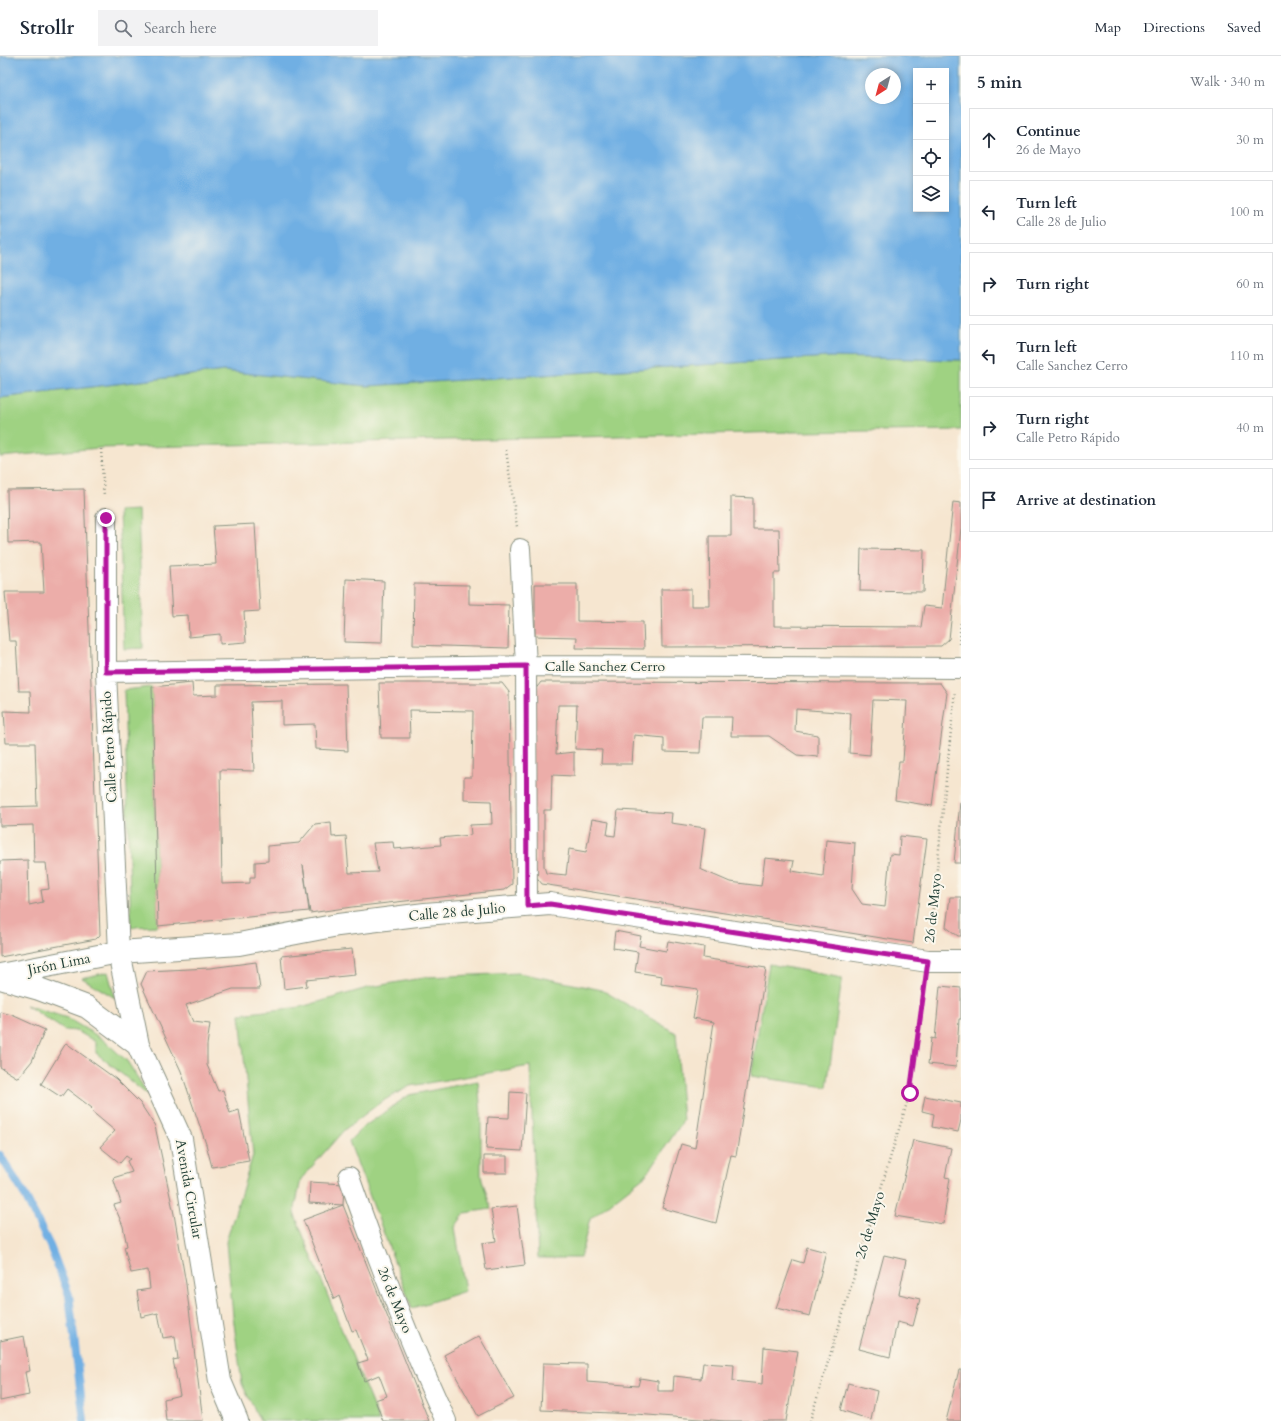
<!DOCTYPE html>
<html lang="en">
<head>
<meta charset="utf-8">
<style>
	body { margin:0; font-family:Cardo,serif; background:#f2f2f3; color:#1f2937 }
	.controls { position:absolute; right:12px; top:12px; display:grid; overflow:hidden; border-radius:0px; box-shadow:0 2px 6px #0003 }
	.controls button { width:36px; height:36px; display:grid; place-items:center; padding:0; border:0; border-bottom:1px solid #e0e1e3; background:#fff; color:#1f2937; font:20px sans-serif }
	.compass { position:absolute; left:865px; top:12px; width:36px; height:36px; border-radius:50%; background:#fff; box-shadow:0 2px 6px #0003; rotate:216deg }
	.stop { position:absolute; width:12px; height:12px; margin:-9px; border:3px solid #b5179e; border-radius:50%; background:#fff }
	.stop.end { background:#b5179e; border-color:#fff; box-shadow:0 1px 4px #0008 }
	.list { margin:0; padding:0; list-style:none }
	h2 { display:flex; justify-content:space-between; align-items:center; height:52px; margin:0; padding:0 16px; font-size:17px }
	h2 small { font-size:13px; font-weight:400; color:#747a83 }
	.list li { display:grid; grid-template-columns:26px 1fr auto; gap:12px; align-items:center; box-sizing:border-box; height:64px; margin:0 8px 8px; padding:0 8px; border:1px solid #e0e1e3; border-radius:0px }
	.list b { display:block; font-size:15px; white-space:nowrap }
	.list p { margin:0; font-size:13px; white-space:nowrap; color:#747a83 }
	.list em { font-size:13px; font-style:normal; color:#747a83 }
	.icon { flex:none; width:22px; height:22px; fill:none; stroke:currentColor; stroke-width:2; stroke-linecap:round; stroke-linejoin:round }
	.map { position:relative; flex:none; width:961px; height:1365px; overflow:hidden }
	header { display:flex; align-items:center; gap:24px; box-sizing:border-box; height:56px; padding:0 20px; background:#fff; border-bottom:1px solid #e0e1e3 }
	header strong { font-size:19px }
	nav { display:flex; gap:22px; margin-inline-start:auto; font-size:14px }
	.search { width:280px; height:36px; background:#f2f2f3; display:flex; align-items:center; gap:10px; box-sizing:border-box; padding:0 14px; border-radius:0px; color:#747a83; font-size:15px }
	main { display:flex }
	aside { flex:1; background:#fff }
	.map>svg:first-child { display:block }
	.green { fill:#9fd282; stroke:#5f885b }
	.water { fill:#6fafe3; stroke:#47768c; fill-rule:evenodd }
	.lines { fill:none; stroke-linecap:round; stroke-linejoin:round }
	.stream { stroke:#6fafe3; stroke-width:8 }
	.building { fill:#ecada9 }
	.minor-casing { stroke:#8a9282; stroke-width:22 }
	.tertiary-casing { stroke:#8a9282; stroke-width:24 }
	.path { stroke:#8a9282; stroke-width:2.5; stroke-dasharray:1 3; stroke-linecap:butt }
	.minor { stroke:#fff; stroke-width:20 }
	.tertiary { stroke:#fff; stroke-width:22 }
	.route { stroke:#b5179e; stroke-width:5 }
	.labels { text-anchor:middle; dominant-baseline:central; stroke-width:4; stroke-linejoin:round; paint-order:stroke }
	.street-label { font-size:14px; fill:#1f3d34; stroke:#fbf7ec }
</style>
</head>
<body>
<header>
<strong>Strollr</strong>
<div class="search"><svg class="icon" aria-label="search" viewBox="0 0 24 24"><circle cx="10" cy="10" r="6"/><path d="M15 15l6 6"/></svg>Search here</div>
<nav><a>Map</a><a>Directions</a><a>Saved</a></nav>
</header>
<main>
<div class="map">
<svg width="961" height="1365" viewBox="0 0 961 1365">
	<rect width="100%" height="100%" fill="#fbf7ec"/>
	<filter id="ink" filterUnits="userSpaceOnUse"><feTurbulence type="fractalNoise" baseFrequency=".025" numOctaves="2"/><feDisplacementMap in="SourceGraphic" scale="8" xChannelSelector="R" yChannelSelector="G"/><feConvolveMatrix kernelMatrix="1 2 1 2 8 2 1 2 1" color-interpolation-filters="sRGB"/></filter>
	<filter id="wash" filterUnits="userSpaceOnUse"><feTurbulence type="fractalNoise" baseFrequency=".012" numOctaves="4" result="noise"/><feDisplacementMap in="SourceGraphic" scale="16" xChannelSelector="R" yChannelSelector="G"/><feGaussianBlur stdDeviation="0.9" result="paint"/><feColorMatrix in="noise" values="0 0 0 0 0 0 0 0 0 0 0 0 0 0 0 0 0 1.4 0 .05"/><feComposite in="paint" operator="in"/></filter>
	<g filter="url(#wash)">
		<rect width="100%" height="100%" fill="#f6e6d0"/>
		<path class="green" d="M829 301 961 304V374L793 376 99 392 0 401V342L224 315 367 330Z
			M138 454 143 592 124 593 119 455Z
			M152 631 158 870 131 871 124 634Z
			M769 908 842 922 827 1031 751 1020Z
			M108 916 115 942 82 922Z
			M519 917 602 934 676 977 683 1065 647 1118 590 1163 580 1202H538L530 1010 410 1030 381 1046 344 1074 301 1123 294 1157 379 1365H260L242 1328 233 1260 226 1186 253 1099 240 958 301 951 371 931 427 921Z
			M26 949 67 962 101 982 127 1005 150 1041 96 997V986L77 975 64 974Z
			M478 1025 481 1058V1120L491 1153 465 1157 455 1171 465 1235 412 1252 349 1085 362 1072 409 1039Z"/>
		<path class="water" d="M0 0H961V304L829 301 367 330 224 315 0 342ZM916 15H946V153H916ZM871 18H895V42H871Z"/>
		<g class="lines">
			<path class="stream" d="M0 1099 23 1136 50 1190 69 1239 84 1365"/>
		</g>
		<g id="blocks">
			<path class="building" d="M84 433 100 879 96 883 0 901V805L28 804 29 849 43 846 41 834 49 833 46 807H34L33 769 0 770V751L37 750 35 687H6L4 655 31 656 30 635H19L16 585H9L5 536H44L41 486 8 487 7 434Z
				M731 441 753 442V473H779L780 517H774V570L921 571 924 550 942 552 953 446 961 447V472L949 583 941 590 662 591 661 533H691V550H710L709 480H731Z
				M255 468 260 555 244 556 246 586 220 588V578L189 581 188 559 172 560 169 510 216 508 213 470Z
				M861 493 924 494 923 536 860 535Z
				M346 523 384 525 382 587 344 586Z
				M414 528 469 529V548L509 549 508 592 413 589Z
				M535 528H577V565L643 566 644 593 576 592 577 581 535 580Z
				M541 626 940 627 947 637 932 750 895 744 899 705H903L907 645 873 644 870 699 849 697 851 657 796 653 795 675 818 679V701L797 699 769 680H731L732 661H702L700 697 664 696V682L634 679 632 708H601L602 694 575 693 577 649H558L556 698 574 696V720L552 719 551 754H544V810L546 817 566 819 569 793 586 796 592 763 609 766 607 779 615 780 618 754 672 757 671 767 705 772 700 813 730 826 761 830 765 802 794 805 792 815 823 820 826 784 855 787 852 833 862 848 885 851 890 798 899 799 900 780 927 783 913 887 542 828 535 819 531 639Z
				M192 627 193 640 217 639V629L346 628 348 695 316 693 315 668 282 669V645L251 646 254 715 220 714 222 828 250 827V821H255V806L268 805V790L299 787 315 768 331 766 332 781 346 780 349 817 378 816 373 787 393 786 394 793 441 789 440 782 471 779 470 769 492 768 491 745 464 744V721H472L473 655 409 654 410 682H381L379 627H502L509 636 512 828 504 834 352 851 310 857 303 809 309 855 158 870 152 631Z
				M960 746H961V807H954Z
				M950 841H961V880H958L946 871Z
				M615 875 641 880 639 890 666 895 668 885 704 891 703 902 766 912 736 1100 731 1099 716 1167 662 1152 681 1088 695 1092 714 966 693 962 698 933 661 928 662 920 635 916 638 896 613 892Z
				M352 893 355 919 306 924 307 930 284 933 281 900Z
				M256 906 260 933H233L186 949 193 966 210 968 207 989V1009L218 1035 223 1034 230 1057 239 1054 249 1105 212 1111 206 1088 181 1015 141 928 147 915 210 912Z
				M940 930 961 932V963H959L956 1011 928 1008 931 982 935 983Z
				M0 956 12 959 45 974 32 1005 18 1022 0 1011Z
				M66 987 116 1023 140 1047 155 1070 174 1158 186 1228 203 1365H166L164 1343 180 1339 173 1304 178 1303 175 1280 163 1282 158 1257 141 1261 137 1235 150 1233 148 1214 131 1217 124 1191 127 1190 123 1170 114 1149 121 1147 113 1122 132 1116 127 1105 130 1103 126 1100 120 1107 100 1091 115 1075 90 1054 92 1052 67 1033 61 1041 41 1028Z
				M510 1036 526 1037 522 1095 486 1093 488 1061 509 1062Z
				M925 1040 961 1047V1064L958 1076 932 1071 934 1058 922 1055Z
				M913 1084 951 1092 945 1121 950 1122 943 1168 895 1160Z
				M484 1100H507V1117H484Z
				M310 1126 344 1128 343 1149 429 1365H383L375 1344 387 1340 379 1319 364 1325 358 1307 368 1304 356 1274 352 1275 339 1240 334 1243 303 1164 343 1149 309 1147Z
				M517 1150 525 1209 486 1214 482 1187 496 1185 491 1153Z
				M807 1191 826 1196 810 1260 776 1252 793 1204 803 1207Z
				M884 1199 906 1204 899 1238 920 1243 913 1270 897 1266 890 1301 859 1293Z
				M24 1280 30 1315 25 1316 29 1339 0 1345V1285Z
				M479 1280 514 1342 478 1360 444 1299Z
				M764 1291 798 1295 786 1365H725L635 1358 541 1354 543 1307 587 1308V1326L638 1330 640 1322 658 1325V1335H673L674 1320 701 1323 703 1307 734 1309 733 1325 762 1328Z
				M959 1314H961V1365H946Z
				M848 1327 877 1335 871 1364 841 1354Z"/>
		</g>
	</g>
	<g filter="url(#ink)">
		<use href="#blocks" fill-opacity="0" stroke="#8a9282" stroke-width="1"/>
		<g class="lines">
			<defs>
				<path id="minor" d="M106 462V616L119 896
					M520 493 526 610 527 850
					M106 616 526 610 961 612
					M349 1121C378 1204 409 1285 446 1365"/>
				<path id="tertiary" d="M119 896 138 989
					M0 919 119 896 239 888 338 869 425 858 550 848 928 905H961
					M0 922 39 933 87 951 138 989 181 1083 220 1325 237 1365"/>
			</defs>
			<use href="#minor" class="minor-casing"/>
			<use href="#tertiary" class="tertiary-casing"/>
			<path class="path" d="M101 393 104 440
				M506 394 517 471
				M959 588 961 564
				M930 881 955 635
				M810 1365 910 1037 924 929"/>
			<use href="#minor" class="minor"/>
			<use href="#tertiary" class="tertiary"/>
		</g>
	</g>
	<g class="lines" filter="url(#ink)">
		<path class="route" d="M106 462V616L526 610 527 850 550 848 928 905 910 1037"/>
	</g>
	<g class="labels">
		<g class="street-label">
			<text x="605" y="610">Calle Sanchez Cerro</text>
			<text transform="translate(109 691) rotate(-93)">Calle Petro Rápido</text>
			<text transform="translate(933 852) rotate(-84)">26 de Mayo</text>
			<text transform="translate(457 856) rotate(-5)">Calle 28 de Julio</text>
			<text transform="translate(59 908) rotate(-11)">Jirón Lima</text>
			<text transform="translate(189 1133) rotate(80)">Avenida Circular</text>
			<text transform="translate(870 1169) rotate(-73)">26 de Mayo</text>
			<text transform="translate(395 1244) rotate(68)">26 de Mayo</text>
		</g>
	</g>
</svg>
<div class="controls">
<button>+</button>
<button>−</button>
<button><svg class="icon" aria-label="locate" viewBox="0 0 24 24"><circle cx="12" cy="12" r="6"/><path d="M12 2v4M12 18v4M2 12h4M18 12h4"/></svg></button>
<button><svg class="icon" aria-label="layers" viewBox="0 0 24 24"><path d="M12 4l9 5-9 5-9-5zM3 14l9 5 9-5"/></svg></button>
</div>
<svg class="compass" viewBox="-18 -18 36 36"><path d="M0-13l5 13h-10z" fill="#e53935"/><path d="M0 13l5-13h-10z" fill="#747a83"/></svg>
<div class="stop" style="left:910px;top:1037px"></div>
<div class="stop end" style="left:106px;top:462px"></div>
</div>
<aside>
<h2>5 min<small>Walk · 340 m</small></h2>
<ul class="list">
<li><svg class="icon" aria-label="ahead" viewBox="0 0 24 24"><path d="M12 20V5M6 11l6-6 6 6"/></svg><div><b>Continue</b><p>26 de Mayo</p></div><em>30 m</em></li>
<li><svg class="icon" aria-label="left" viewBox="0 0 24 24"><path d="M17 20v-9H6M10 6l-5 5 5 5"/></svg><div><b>Turn left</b><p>Calle 28 de Julio</p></div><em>100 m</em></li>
<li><svg class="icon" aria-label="right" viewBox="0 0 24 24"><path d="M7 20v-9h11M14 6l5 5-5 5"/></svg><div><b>Turn right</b></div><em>60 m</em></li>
<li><svg class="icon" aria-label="left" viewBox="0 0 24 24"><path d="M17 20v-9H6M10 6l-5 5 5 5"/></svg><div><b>Turn left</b><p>Calle Sanchez Cerro</p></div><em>110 m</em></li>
<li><svg class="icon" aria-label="right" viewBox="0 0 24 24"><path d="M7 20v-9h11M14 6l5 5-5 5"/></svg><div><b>Turn right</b><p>Calle Petro Rápido</p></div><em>40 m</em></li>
<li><svg class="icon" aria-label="arrive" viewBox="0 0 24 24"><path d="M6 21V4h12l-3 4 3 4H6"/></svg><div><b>Arrive at destination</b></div></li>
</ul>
</aside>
</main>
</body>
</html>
